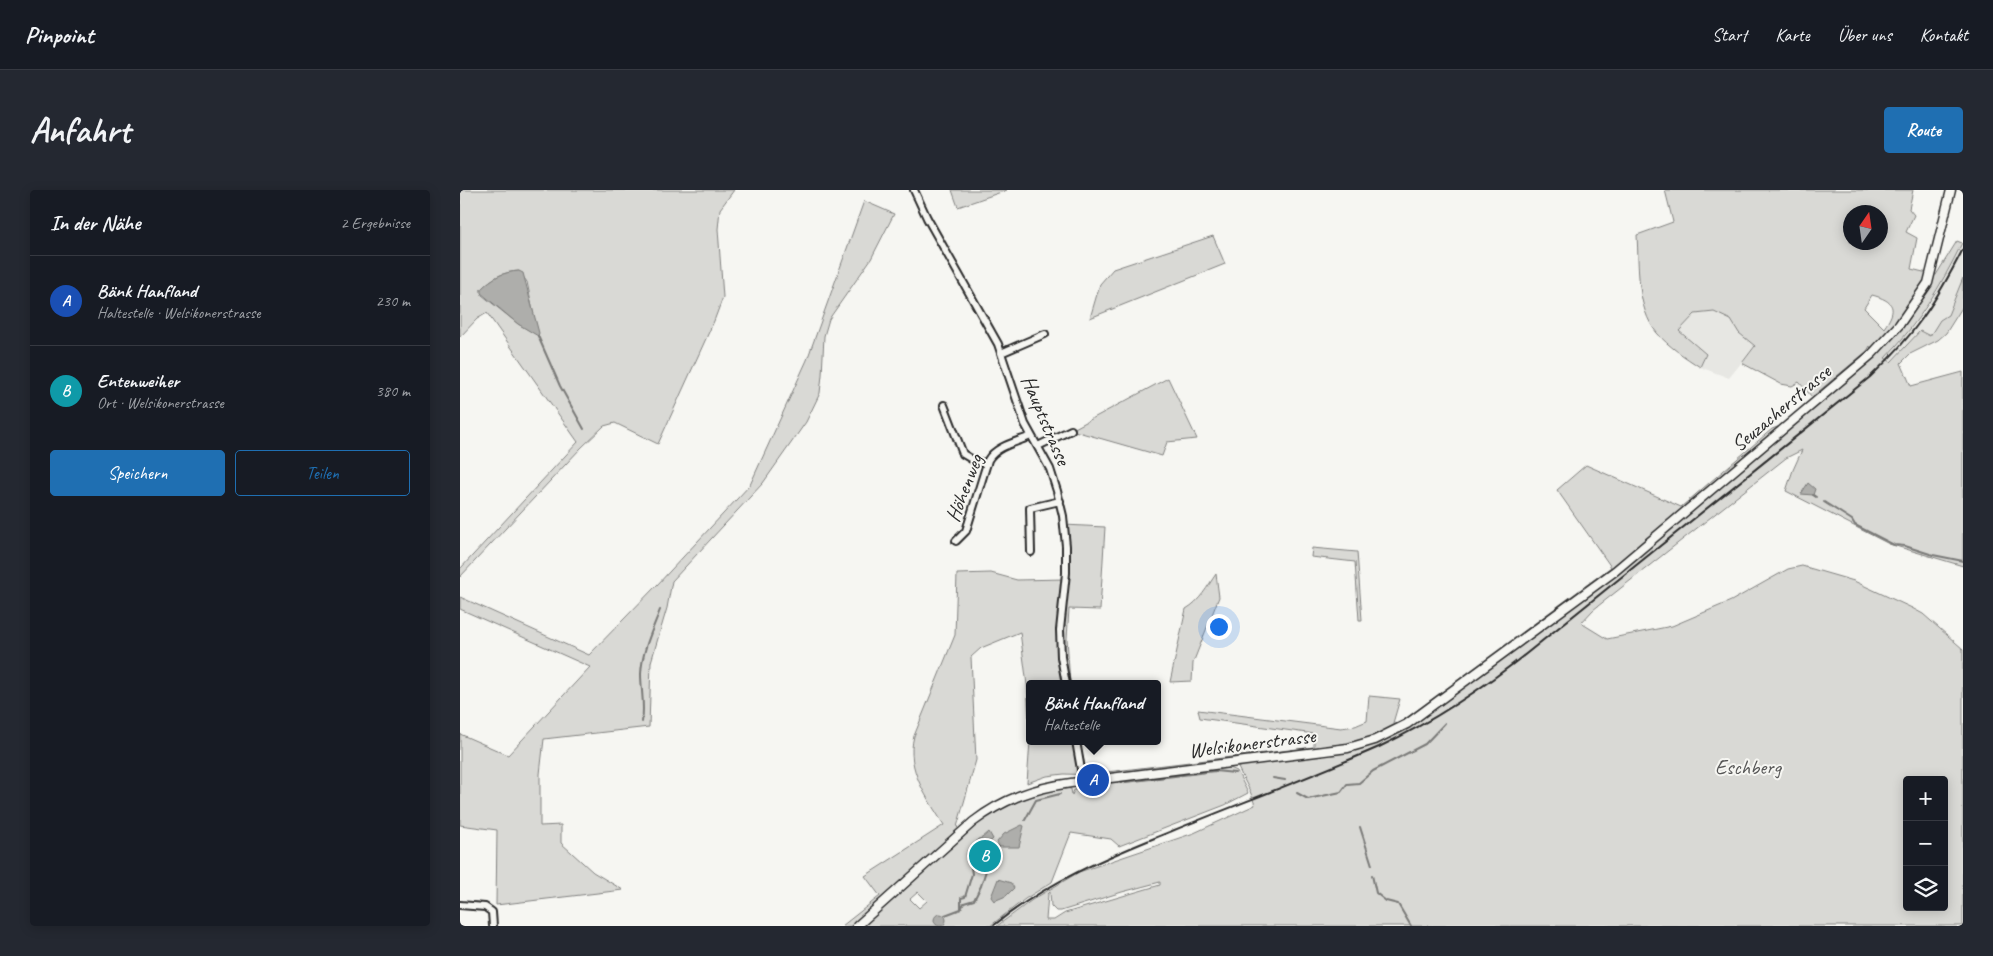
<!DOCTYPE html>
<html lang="de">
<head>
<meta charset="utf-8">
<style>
	body { margin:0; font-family:Caveat,sans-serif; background:#242831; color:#f1f3f6 }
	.controls { position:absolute; right:15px; bottom:15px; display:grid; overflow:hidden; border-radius:5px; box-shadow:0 2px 12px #0003 }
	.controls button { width:45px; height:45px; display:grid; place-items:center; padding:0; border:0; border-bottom:1px solid #363941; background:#171b24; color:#f1f3f6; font:25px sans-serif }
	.compass { position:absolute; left:1383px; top:15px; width:45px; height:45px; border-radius:50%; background:#171b24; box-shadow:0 2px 12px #0003; rotate:13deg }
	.you { position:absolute; left:758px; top:436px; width:18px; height:18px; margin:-12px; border:4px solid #fff; border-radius:50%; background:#1a73e8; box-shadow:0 0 0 8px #1a73e833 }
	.badge { display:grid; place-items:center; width:32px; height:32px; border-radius:50%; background:#1f6fb2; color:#fff; font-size:16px; font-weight:700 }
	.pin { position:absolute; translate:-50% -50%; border:2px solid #fff; box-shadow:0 1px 5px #0006 }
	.popup { position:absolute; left:566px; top:490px; width:135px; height:65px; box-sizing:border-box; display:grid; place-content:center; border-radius:5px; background:#171b24; filter:drop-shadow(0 1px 4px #0005); font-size:16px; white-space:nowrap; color:#9ea1a6 }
	.popup b { font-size:19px; color:#f1f3f6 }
	.popup::after { content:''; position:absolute; left:50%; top:100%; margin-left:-10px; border:10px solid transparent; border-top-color:#171b24 }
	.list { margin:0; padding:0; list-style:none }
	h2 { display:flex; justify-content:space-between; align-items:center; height:65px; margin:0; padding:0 20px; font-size:21px }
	h2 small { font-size:16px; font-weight:400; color:#9ea1a6 }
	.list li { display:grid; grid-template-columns:32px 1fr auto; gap:15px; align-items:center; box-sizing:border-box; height:90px; padding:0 20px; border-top:1px solid #363941 }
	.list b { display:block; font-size:19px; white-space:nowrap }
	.list p { margin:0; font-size:16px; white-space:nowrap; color:#9ea1a6 }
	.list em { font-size:16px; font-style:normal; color:#9ea1a6 }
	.actions { display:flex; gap:10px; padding:15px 20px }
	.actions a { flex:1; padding:11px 0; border:1px solid #1f6fb2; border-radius:5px; text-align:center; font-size:18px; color:#1f6fb2 }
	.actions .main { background:#1f6fb2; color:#fff }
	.icon { flex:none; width:28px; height:28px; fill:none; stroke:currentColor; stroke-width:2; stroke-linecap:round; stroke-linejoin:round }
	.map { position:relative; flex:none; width:1503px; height:736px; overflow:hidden; border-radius:5px }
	header { display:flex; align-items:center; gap:30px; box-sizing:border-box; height:70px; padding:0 25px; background:#171b24; border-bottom:1px solid #363941 }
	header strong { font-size:24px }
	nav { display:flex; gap:28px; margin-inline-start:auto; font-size:18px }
	.intro { display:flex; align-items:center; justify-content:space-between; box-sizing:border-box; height:120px; padding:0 30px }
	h1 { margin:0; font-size:35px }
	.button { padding:12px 22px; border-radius:5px; background:#1f6fb2; color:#fff; font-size:18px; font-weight:700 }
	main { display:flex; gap:30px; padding:0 30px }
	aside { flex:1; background:#171b24; border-radius:5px; box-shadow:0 2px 12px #0003 }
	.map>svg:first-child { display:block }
	.built { fill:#e7e7e3 }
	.green { fill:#d9d9d5; stroke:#828280; fill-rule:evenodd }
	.water { fill:#aeaeab; stroke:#7a7a78 }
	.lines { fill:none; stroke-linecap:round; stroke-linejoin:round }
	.stream { stroke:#7a7a78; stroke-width:2 }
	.minor-casing { stroke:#2b2b2b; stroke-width:10 }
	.major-casing { stroke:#2b2b2b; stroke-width:11 }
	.minor { stroke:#f6f6f2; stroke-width:6 }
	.major { stroke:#f6f6f2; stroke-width:8 }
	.rail { stroke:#2b2b2b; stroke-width:2 }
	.labels { text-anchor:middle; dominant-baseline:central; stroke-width:4; stroke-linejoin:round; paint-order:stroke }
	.street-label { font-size:21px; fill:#2b2b2b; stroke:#f6f6f2 }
	.park-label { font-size:21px; fill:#565656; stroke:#f6f6f2 }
</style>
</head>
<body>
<header>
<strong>Pinpoint</strong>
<nav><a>Start</a><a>Karte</a><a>Über uns</a><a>Kontakt</a></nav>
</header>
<div class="intro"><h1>Anfahrt</h1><a class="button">Route</a></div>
<main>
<aside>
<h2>In der Nähe<small>2 Ergebnisse</small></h2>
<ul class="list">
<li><span class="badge" style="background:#1a4fb4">A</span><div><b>Bänk Hanfland</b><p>Haltestelle · Welsikonerstrasse</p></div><em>230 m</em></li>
<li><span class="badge" style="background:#0f9aa8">B</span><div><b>Entenweiher</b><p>Ort · Welsikonerstrasse</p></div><em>380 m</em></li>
</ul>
<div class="actions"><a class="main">Speichern</a><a>Teilen</a></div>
</aside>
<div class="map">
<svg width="1503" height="736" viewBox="0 0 1503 736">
	<rect width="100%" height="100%" fill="#f6f6f2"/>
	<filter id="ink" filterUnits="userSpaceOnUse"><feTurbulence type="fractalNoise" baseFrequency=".02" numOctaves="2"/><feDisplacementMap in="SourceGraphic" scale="10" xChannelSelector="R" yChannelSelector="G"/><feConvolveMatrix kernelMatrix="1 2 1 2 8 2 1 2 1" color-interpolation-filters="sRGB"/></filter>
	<g filter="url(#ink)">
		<path class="built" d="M1503 52V88L1488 125 1480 130 1470 146 1460 141 1430 173 1425 168 1456 134 1469 115Z
			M1254 122 1271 130 1279 143 1295 156 1269 188 1240 177 1246 164 1219 141 1235 124Z"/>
		<path class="green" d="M0 0H274L260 19 258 39 263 107 254 131 198 254 155 233 144 236 121 258 0 387V379L118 252 27 123 17 129 0 147ZM59 81 67 92 78 145 58 134 22 105 21 99C33 87 43 82 59 81Z
			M492 0H547L498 17Z
			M1205 0H1453L1449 19 1454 25 1446 42 1457 48 1451 79 1476 85 1497 51 1502 53C1481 96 1458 134 1425 168L1431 172 1460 141 1470 146 1480 130 1488 125 1503 88V116L1486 143 1478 150 1450 164 1441 173 1451 196 1503 182V376L1429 354 1326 301 1333 280 1342 260 1326 268 1133 420 1121 433 1147 449 1212 436 1271 411 1328 379 1342 376 1394 391 1452 418 1463 424 1503 459V736H537L572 710 619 682 734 643 795 615 790 601 774 570 638 585 604 584 587 586 567 593 570 551H619L626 579 630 584 854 557V544L740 528 738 520 881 538 895 536 907 531 909 506 940 509 933 533 938 534 1151 377 1097 300 1126 275 1221 317 1312 239 1331 232 1412 164 1410 156 1407 161 1352 207 1339 192 1332 196 1321 194 1282 173 1295 156 1279 143 1271 130 1254 122 1235 124 1219 141 1246 164 1240 177C1225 167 1209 157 1197 143 1176 118 1179 76 1177 45L1213 32ZM1390 22H1420V52H1390ZM1412 105C1434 111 1438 118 1424 138L1404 118ZM1447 590H1484V717H1447ZM700 692V695L605 723 594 730H586L588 704 590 702 591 716 596 721H601L662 702Z
			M404 11 434 24 411 69 369 129 364 146 362 185 360 203 346 232 303 293 212 391 207 418 191 472 189 537 84 549 80 584V636L101 635V653L133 682 163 700 36 715 37 640 0 635V544L48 565 130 477 0 419V407L129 465 197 395 290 295 347 170Z
			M753 46 765 74 630 128 640 94 653 79Z
			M708 188 737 249 707 252 702 266 611 240Z
			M604 335 645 337 640 420 609 419 607 448 610 494H569V535L567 495 560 442 521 458 511 467 516 570 497 637 501 641C527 625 581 591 611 599L612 605 614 600 635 598 642 593 768 577 777 581 788 603 765 615 659 656 651 649 611 643 592 692 565 709 530 736H382L420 706 405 686 484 635C468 609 445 579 454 546L495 445 497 384 531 383 557 390 605 389ZM458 702 467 711 459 718 450 709Z
			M852 358 897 362 902 430H899L895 372 851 367Z
			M756 384 759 407 733 473 732 491 710 492 726 419C740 411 747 397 756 384Z"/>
		<path class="water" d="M59 81 63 83 79 143 78 146 58 134 21 103V99C33 87 43 82 59 81Z
			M1348 293 1355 299 1353 305 1341 304Z
			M562 635 564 636 559 657H539L537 652 544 644Z
			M529 642 533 649 508 672C504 653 513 662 518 649L522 648Z
			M538 689 551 693 554 698 546 706 534 711 531 707Z
			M474 730a6 6 0 1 1 12 0a6 6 0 1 1-12 0Z"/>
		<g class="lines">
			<path class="stream" d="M78 146 100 196 124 239
				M1353 305 1356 307
				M1364 312 1392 330 1395 335 1434 355 1445 356 1473 365 1503 371
				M182 532C185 516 181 500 181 484 182 461 192 441 200 420
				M813 588 825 590
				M658 593 755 581 775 583
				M837 603 848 609 881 602 887 594 899 593 913 581 965 554 985 533
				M565 630 576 610 600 604
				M900 637 912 675
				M912 685 916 703 926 711 938 714 951 736
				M501 718V708L505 707 512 684 511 677
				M485 725 501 719 504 713 514 710 521 696 532 662 539 657"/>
			<defs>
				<path id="minor" d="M454 0 467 28 538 154 565 234 590 279 597 301 603 326 606 356V383L600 440 601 467 606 494
					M541 163 585 144
					M484 215 503 264 513 270 527 274
					M578 256 611 240
					M496 351 506 341 528 270C536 256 557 252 571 246
					M571 362 570 318 600 311
					M616 551 623 591
					M0 715 25 717 32 722 33 736"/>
				<path id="major" d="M397 736 513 632C543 609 574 598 611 593L888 558 915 550 947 534 1155 381 1412 164 1439 135 1468 93 1491 0"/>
			</defs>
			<use href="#minor" class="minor-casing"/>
			<use href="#major" class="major-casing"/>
			<use href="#minor" class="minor"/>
			<use href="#major" class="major"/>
			<path class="rail" d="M533 736C588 691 647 667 712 641 781 613 851 587 919 557 976 530 1028 495 1077 455L1410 187C1454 146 1476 112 1503 59"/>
		</g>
	</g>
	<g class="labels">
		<g class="street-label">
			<text transform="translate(1321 218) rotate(-40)">Seuzacherstrasse</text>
			<text transform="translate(586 230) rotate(67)">Hauptstrasse</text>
			<text transform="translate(504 298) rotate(-69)">Höhenweg</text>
			<text transform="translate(792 553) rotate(-7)">Welsikonerstrasse</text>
		</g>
		<g class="park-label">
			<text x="1288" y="577">Eschberg</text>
		</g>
	</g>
</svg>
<div class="controls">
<button>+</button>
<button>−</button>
<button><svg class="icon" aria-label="layers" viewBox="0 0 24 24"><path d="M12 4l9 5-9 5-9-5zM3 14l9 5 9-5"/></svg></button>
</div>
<svg class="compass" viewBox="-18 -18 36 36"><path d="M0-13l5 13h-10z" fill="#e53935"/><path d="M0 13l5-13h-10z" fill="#9ea1a6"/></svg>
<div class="you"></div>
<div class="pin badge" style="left:633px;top:590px;background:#1a4fb4">A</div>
<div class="popup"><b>Bänk Hanfland</b>Haltestelle</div>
<div class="pin badge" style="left:525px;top:666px;background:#0f9aa8">B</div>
</div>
</main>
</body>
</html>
